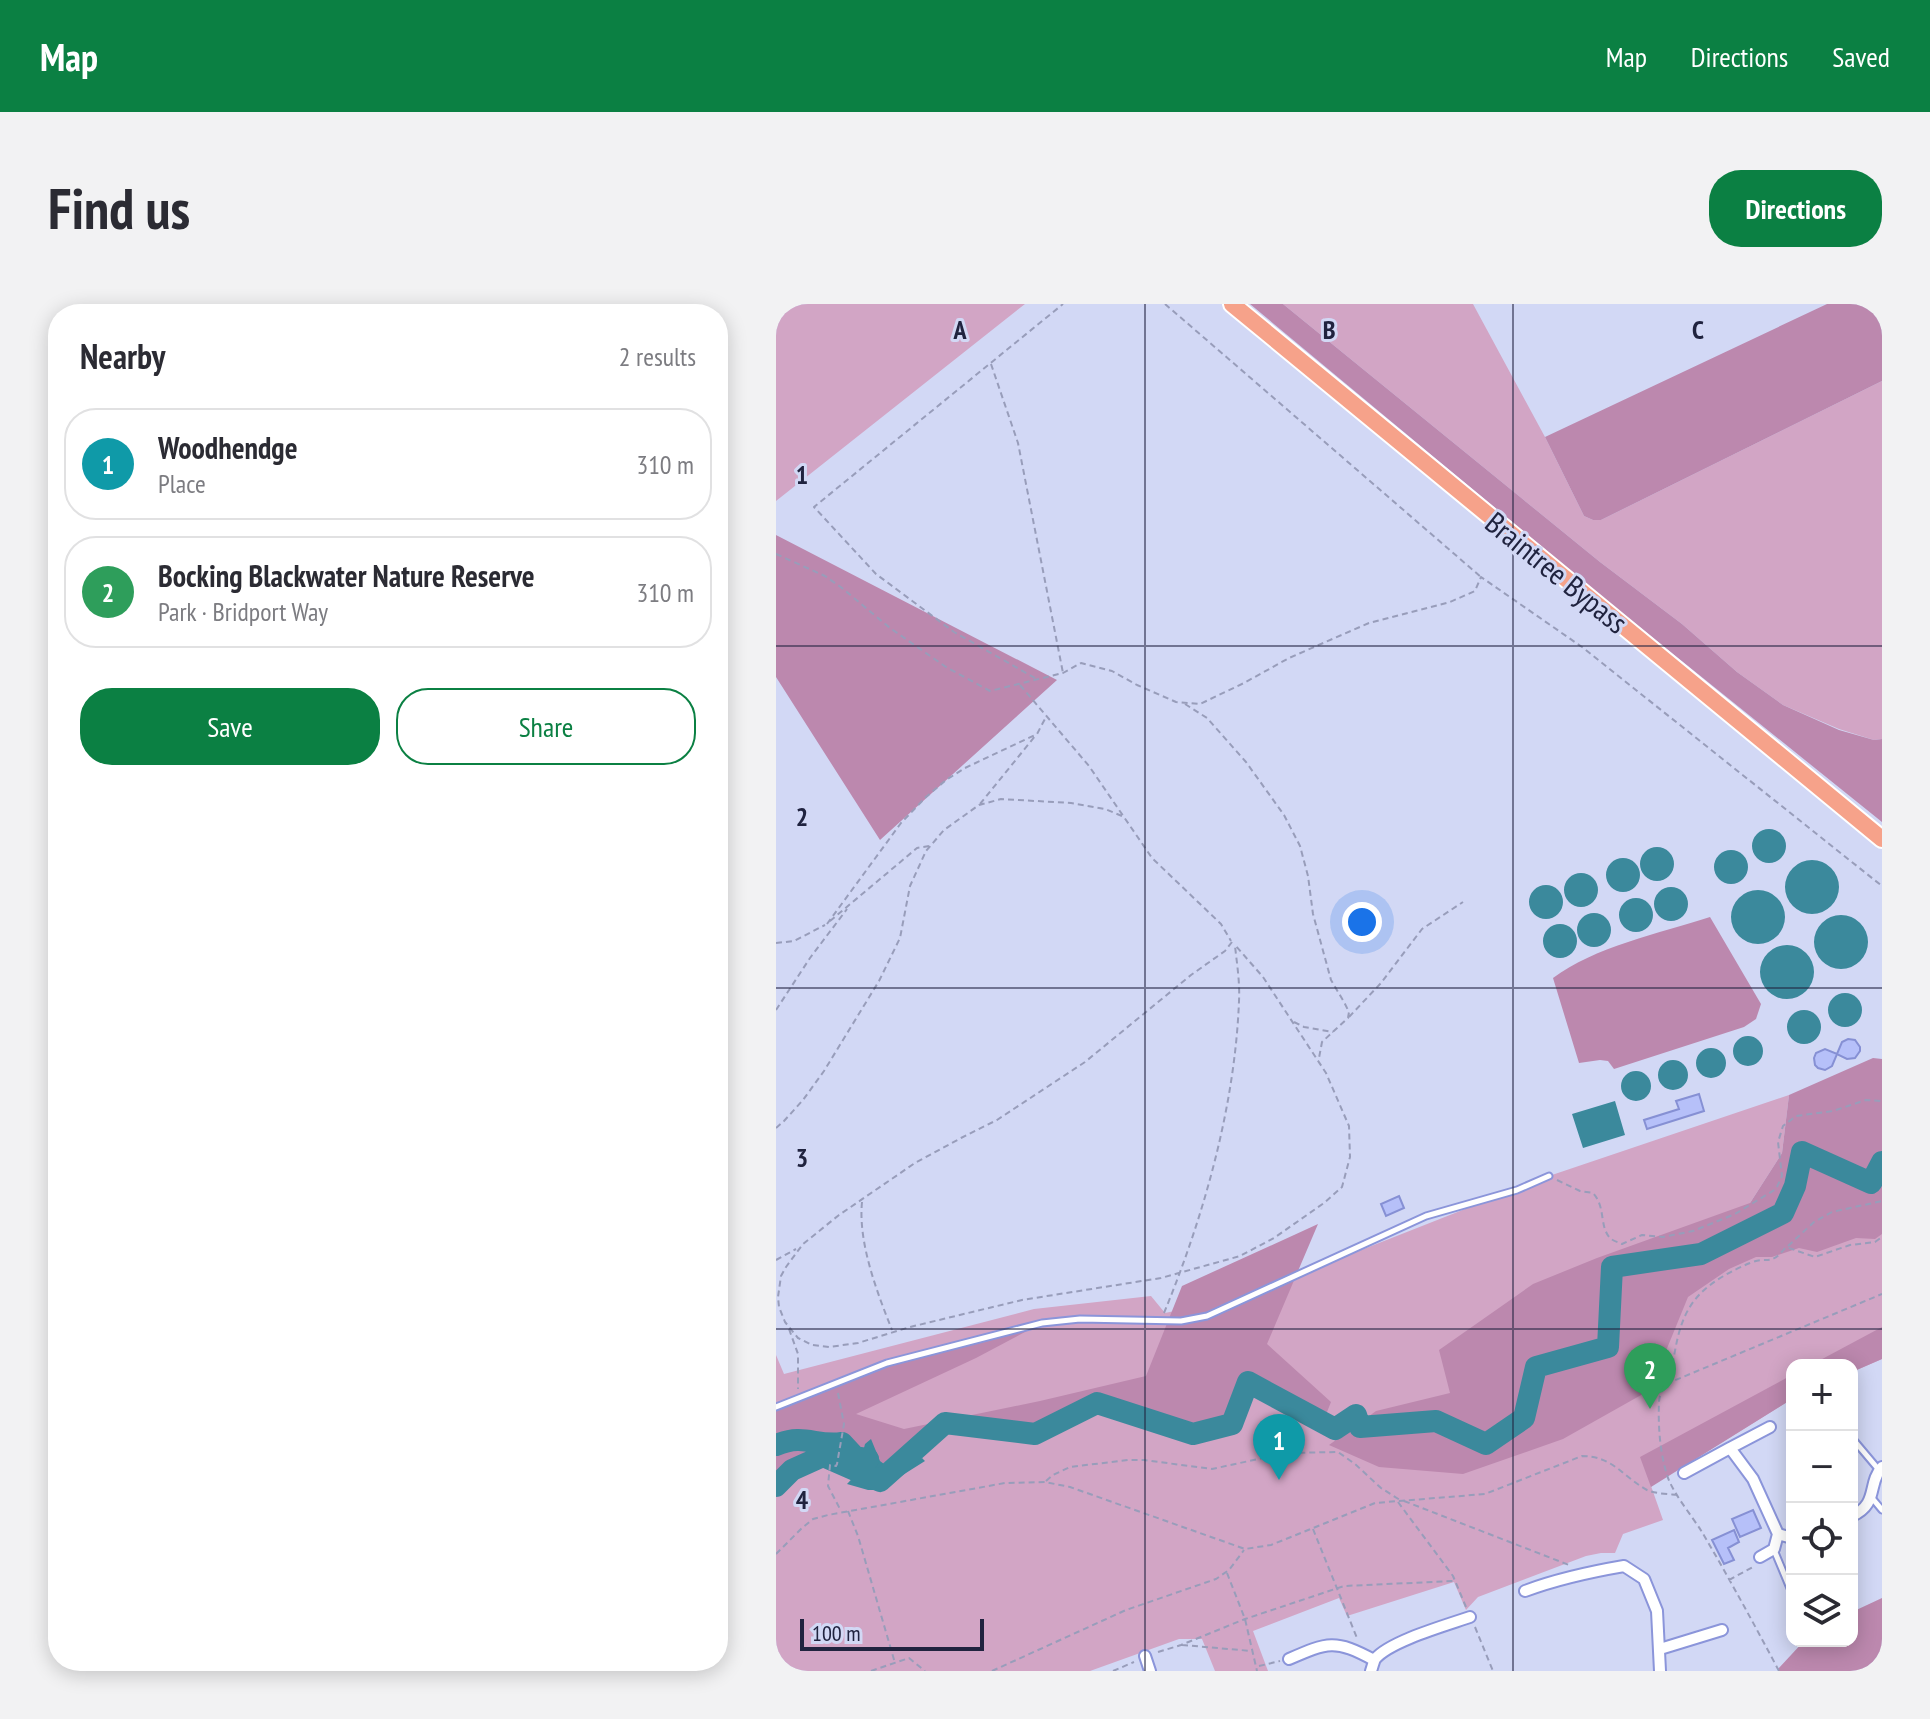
<!DOCTYPE html>
<html lang="en">
<head>
<meta charset="utf-8">
<style>
	body { margin:0; font-family:"PT Sans Narrow",sans-serif; background:#f2f2f3; color:#2b2b33 }
	.controls { position:absolute; right:24px; bottom:24px; display:grid; overflow:hidden; border-radius:16px; box-shadow:0 4px 20px #0003 }
	.controls button { width:72px; height:72px; display:grid; place-items:center; padding:0; border:0; border-bottom:2px solid #e1e1e2; background:#fff; color:#2b2b33; font:40px sans-serif }
	.scale { position:absolute; left:24px; bottom:20px; width:184px; box-sizing:border-box; padding-left:8px; border:4px solid #20233f; border-top:0; font-size:22px; line-height:28px; white-space:nowrap; color:#20233f; -webkit-text-stroke:6px #d2d8f5; paint-order:stroke }
	.you { position:absolute; left:586px; top:618px; width:28px; height:28px; margin:-20px; border:6px solid #fff; border-radius:50%; background:#1a73e8; box-shadow:0 0 0 12px #1a73e833 }
	.badge { display:grid; place-items:center; width:52px; height:52px; border-radius:50%; background:#0b8043; color:#fff; font-size:26px; font-weight:700 }
	.pin { position:absolute; translate:-50% -66px; filter:drop-shadow(0 2px 4px #0008) }
	.pin::after { content:''; position:absolute; top:42px; width:28px; height:24px; background:inherit; clip-path:polygon(0 0,100% 0,50% 100%) }
	.list { margin:0; padding:0; list-style:none }
	h2 { display:flex; justify-content:space-between; align-items:center; height:104px; margin:0; padding:0 32px; font-size:34px }
	h2 small { font-size:26px; font-weight:400; color:#7c7c81 }
	.list li { display:grid; grid-template-columns:52px 1fr auto; gap:24px; align-items:center; box-sizing:border-box; height:112px; margin:0 16px 16px; padding:0 16px; border:2px solid #e1e1e2; border-radius:32px }
	.list b { display:block; font-size:30px; white-space:nowrap }
	.list p { margin:0; font-size:26px; white-space:nowrap; color:#7c7c81 }
	.list em { font-size:26px; font-style:normal; color:#7c7c81 }
	.actions { display:flex; gap:16px; padding:24px 32px }
	.actions a { flex:1; padding:18px 0; border:2px solid #0b8043; border-radius:32px; text-align:center; font-size:28px; color:#0b8043 }
	.actions .main { background:#0b8043; color:#fff }
	.icon { flex:none; width:44px; height:44px; fill:none; stroke:currentColor; stroke-width:2; stroke-linecap:round; stroke-linejoin:round }
	.map { position:relative; flex:none; width:1106px; height:1367px; overflow:hidden; border-radius:32px }
	header { display:flex; align-items:center; gap:48px; box-sizing:border-box; height:112px; padding:0 40px; background:#0b8043; color:#fff }
	header strong { font-size:38px }
	nav { display:flex; gap:44px; margin-inline-start:auto; font-size:28px }
	.intro { display:flex; align-items:center; justify-content:space-between; box-sizing:border-box; height:192px; padding:0 48px }
	h1 { margin:0; font-size:56px }
	.button { padding:20px 36px; border-radius:32px; background:#0b8043; color:#fff; font-size:28px; font-weight:700 }
	main { display:flex; gap:48px; padding:0 48px }
	aside { flex:1; background:#fff; border-radius:32px; box-shadow:0 4px 20px #0003 }
	.map>svg:first-child { display:block }
	.green { fill:#d2a5c5 }
	.forest { fill:#bc88ae }
	.water { fill:#3b899c }
	.lines { fill:none; stroke-linecap:round; stroke-linejoin:round }
	.river { stroke:#3b899c; stroke-width:22 }
	.building { fill:#b6c0f9; stroke:#8690d4; stroke-width:2 }
	.service-casing { stroke:#8b95da; stroke-width:9 }
	.minor-casing { stroke:#8b95da; stroke-width:14 }
	.trunk-casing { stroke:#fff; stroke-width:20 }
	.path { stroke:#989dba; stroke-width:2; stroke-dasharray:6 4; stroke-linecap:butt }
	.service { stroke:#fff; stroke-width:5 }
	.minor { stroke:#fff; stroke-width:10 }
	.trunk { stroke:#f6a28a; stroke-width:16 }
	.grid { fill:none; stroke:#20233f; stroke-width:2; stroke-opacity:0.55 }
	.labels { text-anchor:middle; dominant-baseline:central; stroke-width:6; stroke-linejoin:round; paint-order:stroke }
	.street-label { font-size:30px; fill:#20233f; stroke:#d2d8f5 }
	.grid-label { font-size:26px; text-anchor:middle; font-weight:bold; fill:#20233f; stroke:#d2d8f5; stroke-width:6; stroke-linejoin:round; paint-order:stroke }
</style>
</head>
<body>
<header>
<strong>Map</strong>
<nav><a>Map</a><a>Directions</a><a>Saved</a></nav>
</header>
<div class="intro"><h1>Find us</h1><a class="button">Directions</a></div>
<main>
<aside>
<h2>Nearby<small>2 results</small></h2>
<ul class="list">
<li><span class="badge" style="background:#0f9aa8">1</span><div><b>Woodhendge</b><p>Place</p></div><em>310 m</em></li>
<li><span class="badge" style="background:#2e9e5b">2</span><div><b>Bocking Blackwater Nature Reserve</b><p>Park · Bridport Way</p></div><em>310 m</em></li>
</ul>
<div class="actions"><a class="main">Save</a><a>Share</a></div>
</aside>
<div class="map">
<svg width="1106" height="1367" viewBox="0 0 1106 1367">
	<rect width="100%" height="100%" fill="#d2d8f5"/>
	<path class="green" d="M0 0H249L0 197Z
		M507 0H697L769 133 808 212 817 216H825L1106 77V435L1098 436 1063 425 1007 401 961 368 906 320 824 258Z
		M1013 791 1006 849 974 899 1106 858V1055L1076 1068V1061H1016V1095L875 1182 887 1216 847 1230 839 1249H825L810 1252 702 1293 690 1306 678 1278 571 1312 563 1294 477 1327 492 1367H439L426 1335H403L314 1367H0V1051L8 1070 258 1005 375 992 389 1009 466 993 773 872Z"/>
	<path class="forest" d="M474 0H507L824 258 906 320 961 368 1007 401 1063 426 1098 436 1106 435V518L825 292Z
		M1051 0H1106V77L825 216H817L808 212 769 133Z
		M0 231 281 376 104 536 0 373Z
		M934 613 985 700 980 715 968 723 838 765 832 757 824 756 803 759 777 674C818 643 884 629 934 613Z
		M1097 754 1106 755V930L1099 935 1080 934 1041 948 1023 944 996 953H980L953 965 912 993 874 1086 787 1135 687 1170 603 1163 553 1141 600 1107 674 1089 663 1046 757 980 821 954 974 899 1006 849 1013 791Z
		M542 920 491 1040 555 1098 547 1118 472 1079 456 1120 417 1130 321 1099 259 1130 169 1119 104 1177 47 1152 16 1166 0 1182V1104L111 1059 266 1019 200 1054 80 1110 128 1125 264 1097 370 1072 406 982Z
		M1106 1023V1055L1076 1068V1061H1035Z
		M1016 1071V1095L875 1183 864 1153Z
		M1106 1294V1367H1003L1002 1365 1028 1337H1076V1308Z"/>
	<path class="water" d="M976 542a17 17 0 1 1 34 0a17 17 0 1 1-34 0Z
		M864 560a17 17 0 1 1 34 0a17 17 0 1 1-34 0Z
		M938 563a17 17 0 1 1 34 0a17 17 0 1 1-34 0Z
		M830 571a17 17 0 1 1 34 0a17 17 0 1 1-34 0Z
		M1009 583a27 27 0 1 1 54 0a27 27 0 1 1-54 0Z
		M788 586a17 17 0 1 1 34 0a17 17 0 1 1-34 0Z
		M753 598a17 17 0 1 1 34 0a17 17 0 1 1-34 0Z
		M878 600a17 17 0 1 1 34 0a17 17 0 1 1-34 0Z
		M955 613a27 27 0 1 1 54 0a27 27 0 1 1-54 0Z
		M843 611a17 17 0 1 1 34 0a17 17 0 1 1-34 0Z
		M801 626a17 17 0 1 1 34 0a17 17 0 1 1-34 0Z
		M1038 638a27 27 0 1 1 54 0a27 27 0 1 1-54 0Z
		M767 637a17 17 0 1 1 34 0a17 17 0 1 1-34 0Z
		M984 668a27 27 0 1 1 54 0a27 27 0 1 1-54 0Z
		M1052 706a17 17 0 1 1 34 0a17 17 0 1 1-34 0Z
		M1011 723a17 17 0 1 1 34 0a17 17 0 1 1-34 0Z
		M957 747a15 15 0 1 1 30 0a15 15 0 1 1-30 0Z
		M920 759a15 15 0 1 1 30 0a15 15 0 1 1-30 0Z
		M882 771a15 15 0 1 1 30 0a15 15 0 1 1-30 0Z
		M845 782a15 15 0 1 1 30 0a15 15 0 1 1-30 0Z
		M839 797 849 831 807 844 796 810Z
		M95 1135 104 1157 112 1163 134 1161 146 1154 149 1157 103 1186H92L71 1180 92 1158 91 1151 87 1148 89 1140Z"/>
	<g class="lines">
		<path class="river" d="M0 1141C29 1129 39 1143 66 1139L79 1153 92 1155
			M0 1182 16 1166 47 1152 104 1177 169 1119 259 1130 321 1099 417 1130 456 1120 472 1078 559 1125 580 1111 584 1123 660 1117 710 1140 748 1114 760 1063 832 1043 836 963 925 950 1007 909 1019 882 1026 848 1095 879 1106 858"/>
	</g>
	<path class="building" d="M1072 735 1079 736 1084 743V747L1079 754 1071 755 1061 750 1056 762 1049 766 1042 764 1039 761 1038 754 1040 749 1049 745 1061 750 1066 738Z
		M923 790 928 807 871 825 868 816 903 805 900 797Z
		M623 892 628 904 610 912 605 900Z
		M977 1206 985 1224 964 1233 956 1215Z
		M958 1226 963 1238 952 1244 958 1256 948 1260 936 1236Z"/>
	<g class="lines">
		<defs>
			<path id="service" d="M0 1103 111 1059 266 1019 304 1015 405 1017 431 1012 650 912 741 886 773 872
				M1076 1134 1103 1166
				M1096 1194 1106 1206
				M998 1246 1016 1289"/>
			<path id="minor" d="M954 1144 994 1123
				M908 1169 954 1144 977 1175 1002 1230 1016 1234
				M1076 1212C1103 1200 1091 1180 1106 1163
				M984 1253 998 1245 1002 1230
				M749 1287C781 1275 813 1268 848 1262L868 1275 881 1307 884 1367
				M884 1345 946 1326
				M369 1352 374 1367
				M513 1355C552 1338 559 1335 598 1356
				M595 1367C596 1364 598 1357 599 1355 614 1337 671 1321 694 1313"/>
			<path id="trunk" d="M456 0 1106 535"/>
		</defs>
		<use href="#service" class="service-casing"/>
		<use href="#minor" class="minor-casing"/>
		<use href="#trunk" class="trunk-casing"/>
		<path class="path" d="M389 0 705 273
			M215 60 242 139 287 369
			M0 250 49 272 66 284 114 324 170 363 214 387 287 369 305 359 336 367 361 381 400 398 424 400 468 379 513 354 593 319 674 298 699 287 705 273 806 343 1106 582
			M259 374 178 328 100 270 38 203 287 0
			M244 381 313 462 376 554 445 620 455 637
			M409 400 431 414 470 458 508 511 524 542 532 572 537 610 555 676 568 698 573 708 572 714 546 738 543 754
			M204 500 260 431
			M54 617 141 544 153 542
			M51 620 125 519 150 493 170 476 189 464 261 430 270 413
			M456 638 449 647 415 671 309 758 221 816 185 834 139 859 63 911 27 940 10 963 5 972 2 993 3 1003 9 1018 22 1034 36 1041 53 1043 82 1039 134 1023 246 996 385 974 464 952 498 934 548 899 566 883 574 853 573 822 550 769 487 673 459 641
			M0 639 18 637 49 621
			M0 706 34 654 71 605
			M573 713 605 679 646 625 687 598
			M518 718 528 723 557 728
			M0 824 8 817 27 796 48 767 103 677 124 634 134 582 150 547 168 526 203 501 225 495 295 499 329 505 346 512
			M781 876 804 887 817 889C830 903 823 922 834 934 837 937 842 938 846 940L866 931 887 933 917 927 959 910 1000 885 1006 872 1002 838 1007 822 1020 812 1057 807 1090 796 1106 797
			M86 898C82 939 101 988 116 1026
			M1012 942 1038 918 1056 908 1106 897
			M0 956 20 945
			M388 1009C428 912 459 802 463 697 464 679 461 660 459 642
			M13 1025 22 1050V1085
			M890 1080 1106 990
			M62 1089 68 1120 61 1160 60 1162 54 1161 52 1182 65 1207
			M270 1177 277 1171 294 1163 352 1156H368L436 1165 510 1149 562 1148 579 1160 605 1184 624 1196
			M628 1197 793 1261
			M622 1198 677 1272 690 1303
			M72 1207 82 1232 119 1359
			M537 1225 581 1334
			M0 1250 26 1224 37 1215 52 1211 229 1179 269 1178 294 1183 469 1245 495 1241 599 1199 709 1190 806 1152C837 1152 847 1173 871 1186 880 1190 893 1190 903 1191
			M451 1269 469 1315 481 1367
			M953 1276 977 1263
			M699 1323 717 1367
			M406 1341 476 1347
			M382 1348 405 1341 469 1315 568 1282 678 1277
			M483 1362 504 1357
			M95 1367 133 1354 149 1367
			M216 1367 350 1306 440 1275 453 1266 468 1246
			M337 1367 358 1358
			M1003 1367C978 1320 953 1274 926 1228 916 1212 896 1188 891 1171 884 1148 882 1123 883 1098 884 1085 895 1072 897 1058 901 1035 905 1010 923 991 936 977 957 966 974 959 993 951 993 964 1010 943L1039 953 1074 941 1099 938 1106 933"/>
		<use href="#service" class="service"/>
		<use href="#minor" class="minor"/>
		<use href="#trunk" class="trunk"/>
	</g>
	<path class="grid" d="M369 0V1367M737 0V1367M0 342H1106M0 684H1106M0 1025H1106"/>
	<g class="labels">
		<g class="street-label">
			<text transform="translate(781 268) rotate(39)">Braintree Bypass</text>
		</g>
	</g>
	<g class="grid-label">
		<text x="184" y="35">A</text>
		<text x="553" y="35">B</text>
		<text x="922" y="35">C</text>
		<text x="26" y="180">1</text>
		<text x="26" y="522">2</text>
		<text x="26" y="863">3</text>
		<text x="26" y="1205">4</text>
	</g>
</svg>
<div class="controls">
<button>+</button>
<button>−</button>
<button><svg class="icon" aria-label="locate" viewBox="0 0 24 24"><circle cx="12" cy="12" r="6"/><path d="M12 2v4M12 18v4M2 12h4M18 12h4"/></svg></button>
<button><svg class="icon" aria-label="layers" viewBox="0 0 24 24"><path d="M12 4l9 5-9 5-9-5zM3 14l9 5 9-5"/></svg></button>
</div>
<div class="scale">100 m</div>
<div class="you"></div>
<div class="pin badge" style="left:503px;top:1176px;background:#0f9aa8">1</div>
<div class="pin badge" style="left:874px;top:1105px;background:#2e9e5b">2</div>
</div>
</main>
</body>
</html>
